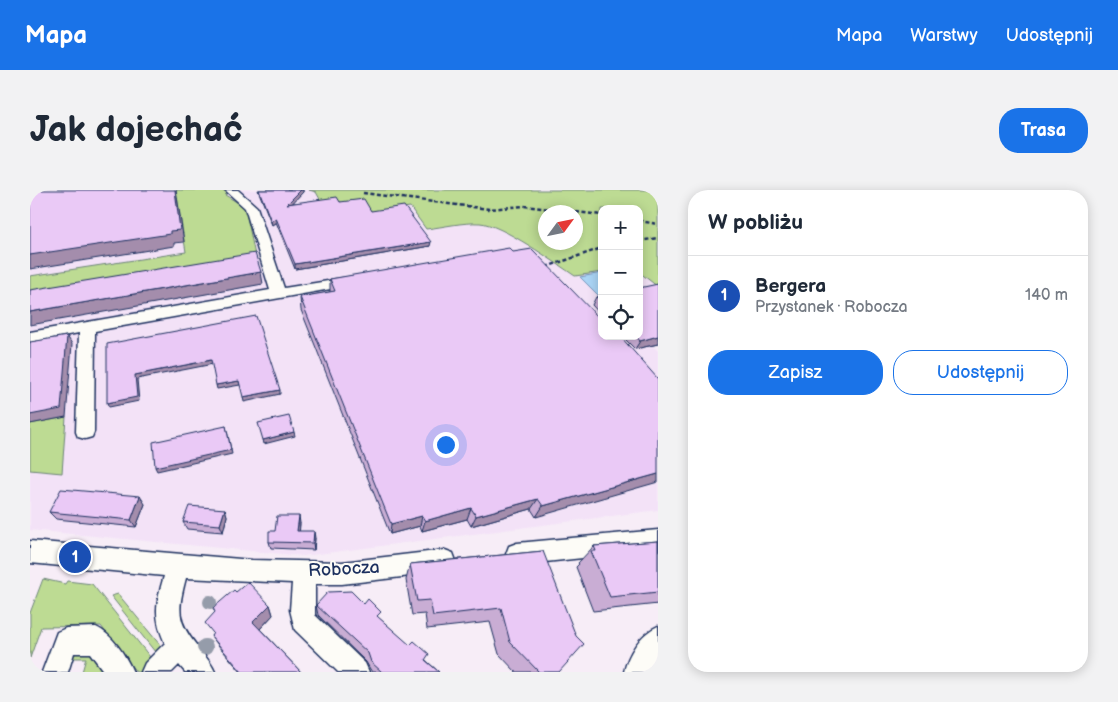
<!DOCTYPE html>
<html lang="pl">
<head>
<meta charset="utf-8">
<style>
	body { margin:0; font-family:"Balsamiq Sans",sans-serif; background:#f2f2f3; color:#1f2937 }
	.controls { position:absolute; right:15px; top:15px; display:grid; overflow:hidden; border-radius:10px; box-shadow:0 2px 12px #0003 }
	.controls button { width:45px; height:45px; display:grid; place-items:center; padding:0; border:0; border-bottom:1px solid #e0e1e3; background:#fff; color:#1f2937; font:25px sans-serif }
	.compass { position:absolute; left:508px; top:15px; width:45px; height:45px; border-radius:50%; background:#fff; box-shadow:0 2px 12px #0003; rotate:57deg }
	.you { position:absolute; left:415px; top:254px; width:18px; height:18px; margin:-12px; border:4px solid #fff; border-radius:50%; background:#1a73e8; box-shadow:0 0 0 8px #1a73e833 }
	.badge { display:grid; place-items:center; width:32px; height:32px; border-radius:50%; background:#1a73e8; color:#fff; font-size:16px; font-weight:700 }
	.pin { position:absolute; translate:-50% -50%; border:2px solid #fff; box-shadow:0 1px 5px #0006 }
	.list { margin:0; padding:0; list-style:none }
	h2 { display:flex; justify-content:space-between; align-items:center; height:65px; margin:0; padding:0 20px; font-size:21px }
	h2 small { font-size:16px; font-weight:400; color:#747a83 }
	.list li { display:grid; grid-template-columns:32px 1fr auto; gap:15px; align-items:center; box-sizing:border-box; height:80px; padding:0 20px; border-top:1px solid #e0e1e3 }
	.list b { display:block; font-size:19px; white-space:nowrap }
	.list p { margin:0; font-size:16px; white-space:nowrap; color:#747a83 }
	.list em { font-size:16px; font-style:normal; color:#747a83 }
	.actions { display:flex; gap:10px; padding:15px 20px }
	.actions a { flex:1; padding:11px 0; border:1px solid #1a73e8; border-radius:20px; text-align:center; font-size:18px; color:#1a73e8 }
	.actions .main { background:#1a73e8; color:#fff }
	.icon { flex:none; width:28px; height:28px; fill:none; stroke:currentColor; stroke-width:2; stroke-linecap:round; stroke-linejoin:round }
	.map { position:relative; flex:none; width:628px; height:482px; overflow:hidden; border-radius:20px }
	header { display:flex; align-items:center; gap:30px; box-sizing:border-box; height:70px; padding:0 25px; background:#1a73e8; color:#fff }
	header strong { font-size:24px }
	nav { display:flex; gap:28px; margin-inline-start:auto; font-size:18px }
	.intro { display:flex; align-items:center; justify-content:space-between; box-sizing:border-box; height:120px; padding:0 30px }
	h1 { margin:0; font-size:35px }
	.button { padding:12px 22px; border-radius:20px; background:#1a73e8; color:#fff; font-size:18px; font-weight:700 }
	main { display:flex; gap:30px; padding:0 30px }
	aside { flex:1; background:#fff; border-radius:20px; box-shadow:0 2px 12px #0003 }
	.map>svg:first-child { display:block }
	.built { fill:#f3e2f7; fill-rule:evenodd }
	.green { fill:#bddb93; stroke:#6c8578; fill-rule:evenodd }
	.water { fill:#abd5f6; stroke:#7193b9 }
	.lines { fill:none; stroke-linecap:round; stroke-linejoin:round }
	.minor-casing { stroke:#1b2f5e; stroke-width:3 }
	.path { stroke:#1b2f5e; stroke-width:2.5; stroke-dasharray:4 2.5; stroke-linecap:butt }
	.minor { fill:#fdfcf7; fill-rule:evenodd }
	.tree { fill:#959caa }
	.wall { fill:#c9add4; stroke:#1b2f5e }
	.shaded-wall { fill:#a48dac; stroke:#1b2f5e }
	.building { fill:#eac9f6; stroke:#1b2f5e }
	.labels { text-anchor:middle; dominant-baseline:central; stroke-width:4; stroke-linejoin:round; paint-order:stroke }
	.near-street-label { font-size:18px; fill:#1b2f5e; stroke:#fdfcf7 }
</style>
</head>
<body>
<header>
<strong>Mapa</strong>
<nav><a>Mapa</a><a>Warstwy</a><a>Udostępnij</a></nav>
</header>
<div class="intro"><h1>Jak dojechać</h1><a class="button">Trasa</a></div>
<main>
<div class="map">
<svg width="628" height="482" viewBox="0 0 628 482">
	<rect width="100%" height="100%" fill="#f7edf7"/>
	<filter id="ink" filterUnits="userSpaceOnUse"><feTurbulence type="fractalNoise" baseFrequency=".02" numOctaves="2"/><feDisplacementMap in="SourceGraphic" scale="10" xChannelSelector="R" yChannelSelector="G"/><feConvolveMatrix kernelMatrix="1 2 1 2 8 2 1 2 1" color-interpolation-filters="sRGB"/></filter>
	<g filter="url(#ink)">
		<path class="built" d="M0 0H628V137L609 141V19H572V146H609V142L628 161V320L273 366 0 340ZM516 22H546V52H516Z"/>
		<path class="green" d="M146 0H197L199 2 195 5 215 17 227 75 0 114V86L156 62Z
			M279 0H628V97L609 82V19H572V82L545 86C526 73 471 34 450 33 433 32 413 37 396 39L380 17 301 29 286 2ZM516 22H546V52H516Z
			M36 227 32 283 0 280V234Z
			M13 389 35 394 37 391 62 394 124 472 114 482H106L71 436 11 437 0 468V423Z
			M88 404 135 461 129 467 81 406Z
			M49 461H60L74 482H52L56 468H40Z"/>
		<path class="water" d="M572 83V105L569 106 550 87Z"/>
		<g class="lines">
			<defs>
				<path id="minor" d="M195 0H208L227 17 254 98 323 87 330 91 323 95 65 141 64 242 62 247 55 249 48 247 46 242 49 143 0 152V142L240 100 215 18Z
					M628 340V360L487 375 479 372 476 364 479 356 487 353Z
					M0 351 222 370 312 372 415 360 423 363 426 371 423 379 415 382 312 394H285V425L335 473 339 482H308L265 440 260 420 262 393 156 388C148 419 146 430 167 456 174 465 181 472 185 482H155L149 475 142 482H111L115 473 135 453C123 427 126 412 134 386L0 373Z
					M628 436V469L620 482H594C598 464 610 444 628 436Z
					M66 437C82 444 96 466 103 482H74L60 463H44L38 482H12L27 442 36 438Z"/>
			</defs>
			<use href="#minor" class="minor-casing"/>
			<path class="path" d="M333 3 459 19 494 16 572 25
				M609 31 628 34
				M609 51 628 48
				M516 77 572 58"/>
			<use href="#minor" class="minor"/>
		</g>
		<g class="tree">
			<circle cx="180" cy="412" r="7"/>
			<circle cx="175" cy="457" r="8"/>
		</g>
		<path class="wall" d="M228 0H273V2L262 13 310 12 341 21 400 56 265 79 246 32 242 35Z
			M483 62 628 189 506 327 501 319 441 336 437 329 392 341 390 336 360 344 271 120 270 107 300 102V89Z
			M572 105V126L562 115 566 107Z
			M592 146H609L628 154 605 159Z
			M115 314 106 337 26 329 19 322Z
			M195 319 197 326 193 342 157 339 153 332Z
			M270 333 269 341 285 348 284 360 241 358 239 352 245 341Z
			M628 351V414L563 421 546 377 549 374 548 373 564 356Z
			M513 361 529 482H486L469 464 460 432 397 439 395 424 382 425 376 390 380 374Z
			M206 402 240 415 243 425 230 439 271 482H211L188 455 181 446 183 444Z
			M286 415 350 429 409 482H342L340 479 336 472 288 425Z"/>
		<path class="shaded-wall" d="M145 0H146L154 52 144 53V56L0 79V65Z
			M271 0H273V2L258 18 257 14Z
			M246 28V32L242 35 241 31Z
			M401 52 400 56 265 79V74Z
			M231 82 233 94 0 135V122Z
			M37 146 42 154 36 227 0 234V225Z
			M628 146V154L605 159 610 151Z
			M181 170 183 174 107 189 109 211 79 217 77 213 105 185Z
			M209 191 210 195 187 199 186 195Z
			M250 200V204L214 212 213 207Z
			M196 236 202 264 127 281 125 277Z
			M264 242 265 246 234 254 233 250Z
			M628 284V292L506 327 513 316Z
			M110 306 115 314 106 337 101 330Z
			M508 309 501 319 441 336 446 326Z
			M441 318 437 329 392 341 395 331Z
			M195 319 197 326 193 342 190 335Z
			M269 326 270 333 269 348 267 341Z
			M392 326 390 336 360 344 361 334Z
			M284 341 285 348 284 360 283 353Z
			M240 415 243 425 228 441 223 432Z"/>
		<path class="building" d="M0 0H145L150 40 140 41V44L0 65Z
			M229 0H271L257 14 307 7 310 12 334 9 341 21 374 16 401 52 265 74 246 28 241 31Z
			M479 58 483 62 502 59 572 131V146H590L628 189V284L513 316 508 309 446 326 441 318 395 331 392 326 361 334 270 107 305 101 300 89Z
			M225 63 231 82 0 122V100Z
			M628 94V146L610 151 606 146H609V98Z
			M572 105V112L566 107Z
			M226 126 250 200 213 207 209 191 186 195 181 170 105 185 107 207 77 213V154Z
			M37 146 31 219 0 225V152Z
			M259 226 264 242 233 250 228 233Z
			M196 236 201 260 125 277 123 252Z
			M31 299 110 306 101 330 19 322Z
			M159 316 195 319 190 335 153 332Z
			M247 326H269L267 341H284L283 353 239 352V341H245Z
			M628 351V402L580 407 561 361H566L564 356Z
			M513 361 546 446 554 454 529 482H509L480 452 471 418 403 426 400 410 387 411 380 374Z
			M218 392 240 415 223 432 271 482H212L181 446 183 443 175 433 185 422 183 418 204 400 206 402Z
			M321 401 334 414 338 409 351 422 347 426 380 455 384 451 399 464 395 470 409 482H352L341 472 338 463 286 415 298 402Z"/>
	</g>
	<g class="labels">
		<g class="near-street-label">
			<text transform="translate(314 379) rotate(-3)">Robocza</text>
		</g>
	</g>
</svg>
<div class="controls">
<button>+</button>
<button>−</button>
<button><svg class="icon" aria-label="locate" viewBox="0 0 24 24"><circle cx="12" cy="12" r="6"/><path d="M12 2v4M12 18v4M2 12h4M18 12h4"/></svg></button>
</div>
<svg class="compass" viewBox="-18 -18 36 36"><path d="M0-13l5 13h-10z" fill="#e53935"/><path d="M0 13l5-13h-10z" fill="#747a83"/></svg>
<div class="you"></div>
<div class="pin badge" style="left:45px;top:367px;background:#1a4fb4">1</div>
</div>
<aside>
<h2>W pobliżu<small></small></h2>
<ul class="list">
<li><span class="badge" style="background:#1a4fb4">1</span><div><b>Bergera</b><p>Przystanek · Robocza</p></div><em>140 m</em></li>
</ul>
<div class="actions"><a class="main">Zapisz</a><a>Udostępnij</a></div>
</aside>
</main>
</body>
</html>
